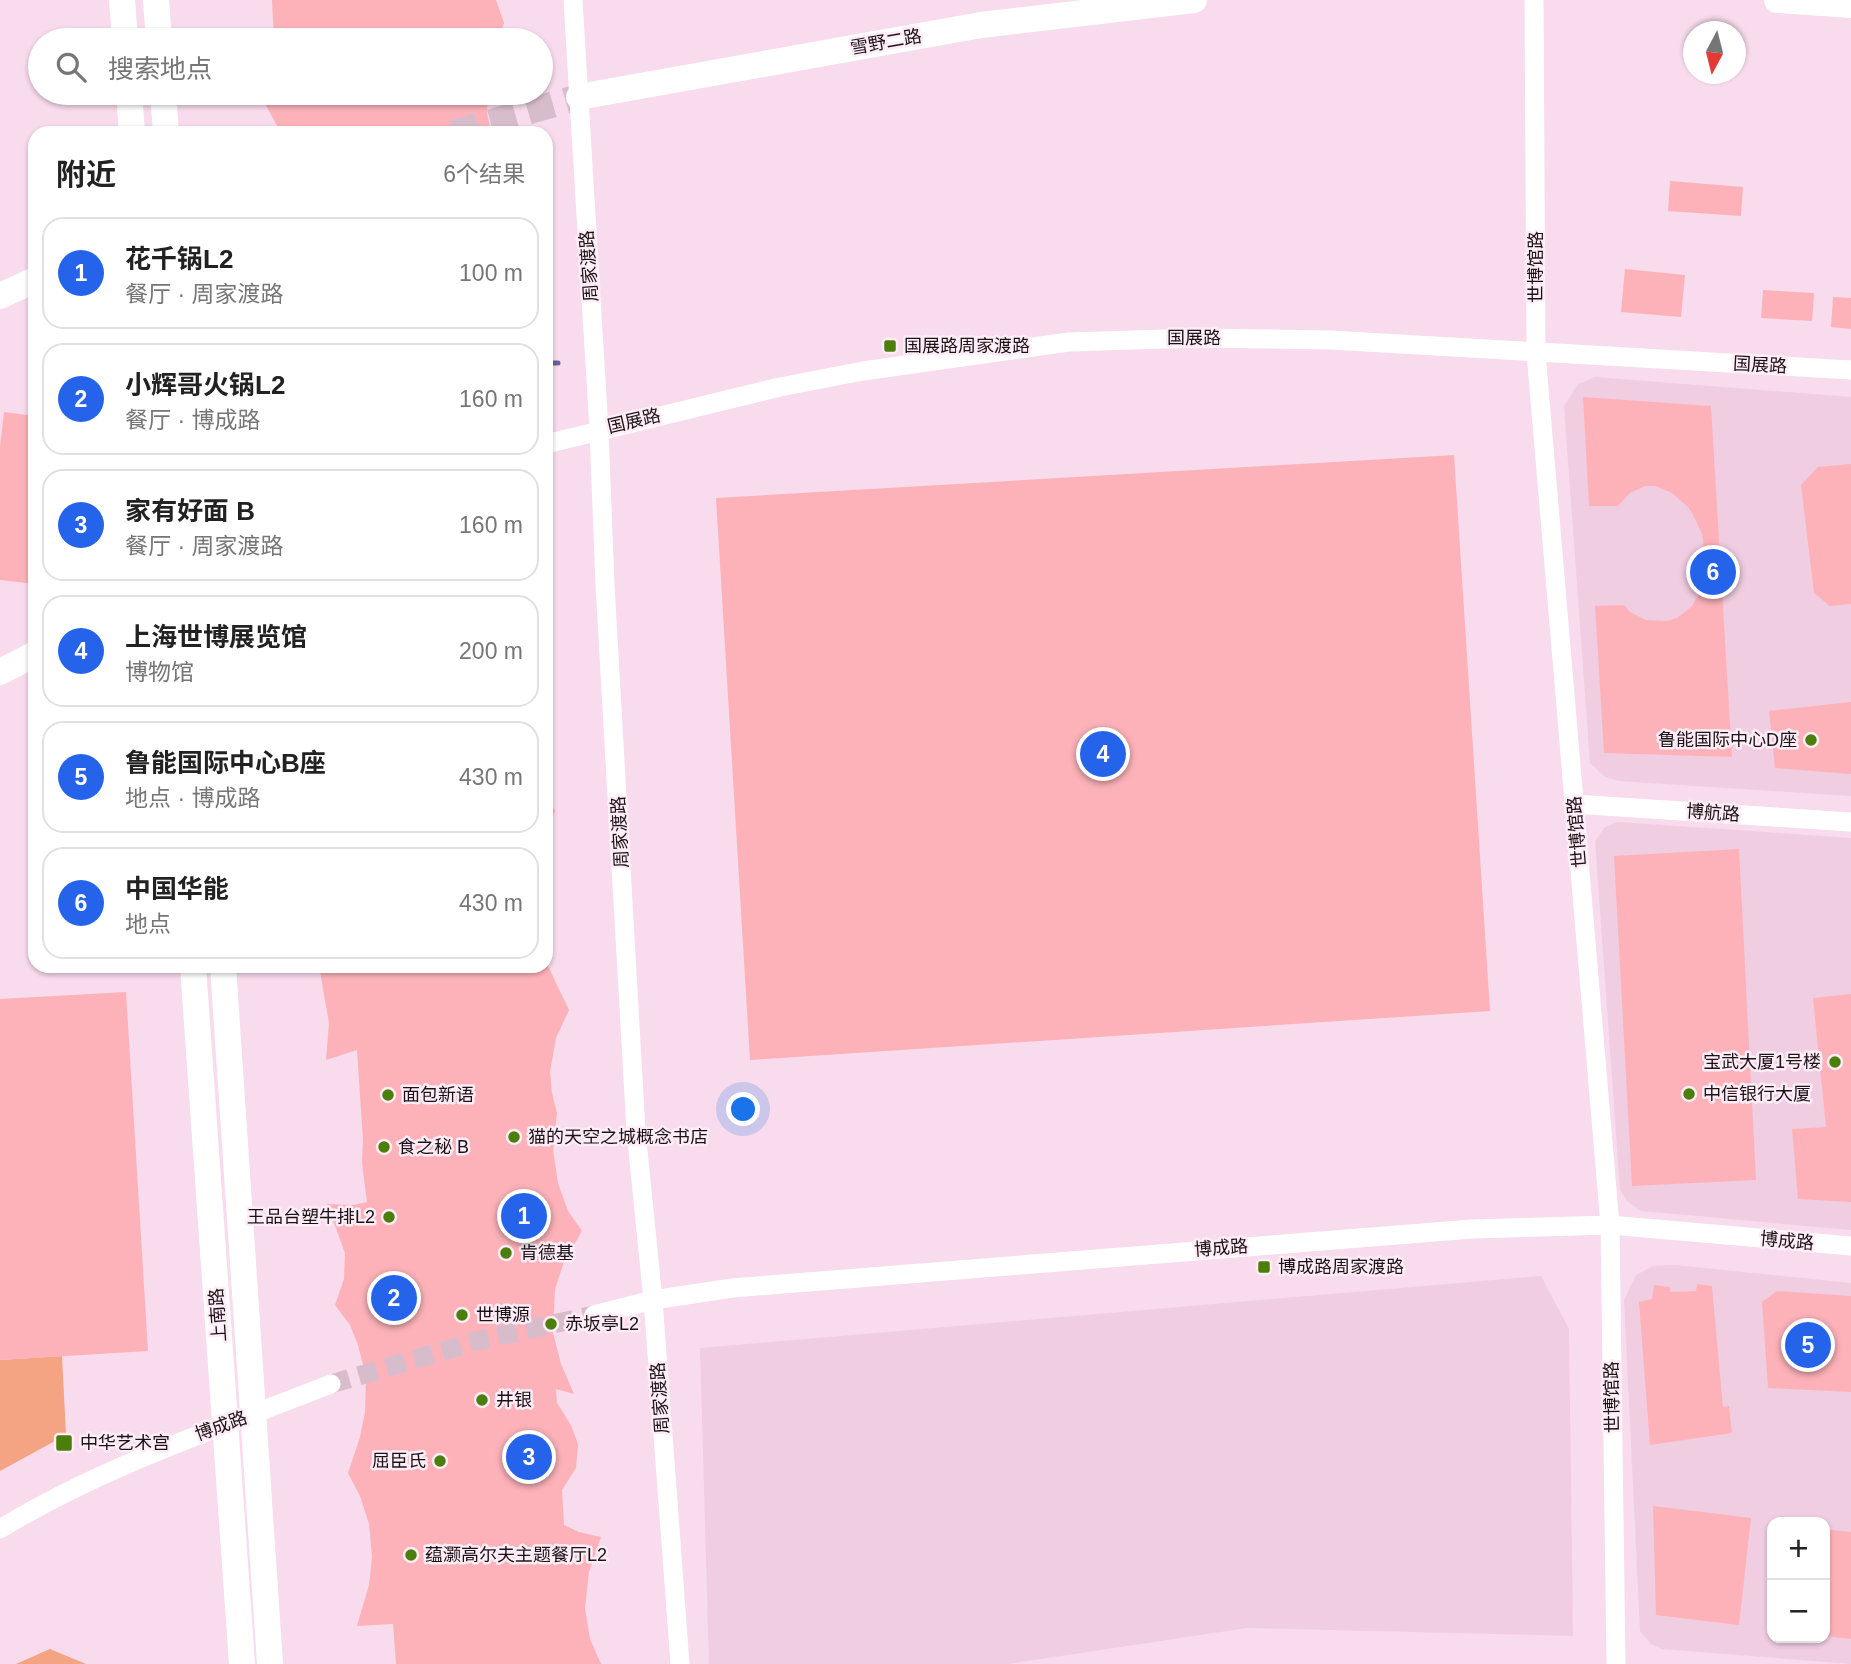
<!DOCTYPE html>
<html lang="zh">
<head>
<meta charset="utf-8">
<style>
	body { margin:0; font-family:Helvetica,"Noto Sans SC",sans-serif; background:#f6f6f6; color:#222 }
	.controls { position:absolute; right:21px; bottom:21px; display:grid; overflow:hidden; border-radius:14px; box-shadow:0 2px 5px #0004 }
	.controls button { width:63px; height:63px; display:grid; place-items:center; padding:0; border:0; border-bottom:2px solid #e0e0e0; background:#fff; color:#222; font:35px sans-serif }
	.compass { position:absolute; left:1683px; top:21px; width:63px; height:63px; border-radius:50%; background:#fff; box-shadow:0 2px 5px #0004; rotate:187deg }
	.you { position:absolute; left:744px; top:1110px; width:24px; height:24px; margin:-18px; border:5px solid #fff; border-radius:50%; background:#1a73e8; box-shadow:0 0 0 10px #1a73e833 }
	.badge { display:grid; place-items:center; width:46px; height:46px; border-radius:50%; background:#2563eb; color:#fff; font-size:23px; font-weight:700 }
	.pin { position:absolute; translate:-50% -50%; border:4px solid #fff; box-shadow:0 2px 7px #0006 }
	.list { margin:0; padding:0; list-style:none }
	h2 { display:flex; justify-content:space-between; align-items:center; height:91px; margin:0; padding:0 28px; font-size:30px }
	h2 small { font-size:23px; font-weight:400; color:#767676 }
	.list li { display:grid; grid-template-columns:46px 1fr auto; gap:21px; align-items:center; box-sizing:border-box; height:112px; margin:0 14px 14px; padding:0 14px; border:2px solid #e0e0e0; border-radius:21px }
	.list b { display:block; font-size:26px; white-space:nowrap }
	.list p { margin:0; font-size:23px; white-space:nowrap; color:#767676 }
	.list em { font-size:23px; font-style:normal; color:#767676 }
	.icon { flex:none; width:38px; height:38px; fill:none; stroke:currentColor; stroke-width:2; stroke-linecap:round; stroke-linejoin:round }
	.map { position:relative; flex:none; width:1851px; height:1664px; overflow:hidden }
	.search { position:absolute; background:#fff; box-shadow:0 2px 5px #0004; left:28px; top:28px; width:525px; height:77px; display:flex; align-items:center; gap:18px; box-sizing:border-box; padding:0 24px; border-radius:38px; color:#767676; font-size:26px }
	.panel { position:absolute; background:#fff; box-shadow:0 2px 5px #0004; left:28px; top:126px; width:525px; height:847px; border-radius:21px }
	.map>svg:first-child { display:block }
	.built { fill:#f1cde2; fill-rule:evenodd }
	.green { fill:#f4a383 }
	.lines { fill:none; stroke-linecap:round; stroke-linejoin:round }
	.stream { stroke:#656298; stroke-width:5 }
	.building { fill:#fdb2b9 }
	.street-tunnel { stroke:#d7bdcc; stroke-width:19; stroke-dasharray:19 10; stroke-linecap:butt }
	.secondary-tunnel { stroke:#d7bdcc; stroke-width:26; stroke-dasharray:26 13; stroke-linecap:butt }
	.street { stroke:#fff; stroke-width:19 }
	.secondary { stroke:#fff; stroke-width:26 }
	.poi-dot { fill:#4c7e0c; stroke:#feecf6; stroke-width:2.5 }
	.labels { text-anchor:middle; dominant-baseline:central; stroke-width:5; stroke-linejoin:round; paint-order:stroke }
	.street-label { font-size:18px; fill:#1b1217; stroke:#feecf6 }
	.poi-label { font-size:18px; fill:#1b1217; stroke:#feecf6; text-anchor:start }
</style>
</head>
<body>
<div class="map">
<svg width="1851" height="1664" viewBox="0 0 1851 1664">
	<rect width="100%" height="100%" fill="#f8dbec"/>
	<path class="built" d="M1595 377 1851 397V796L1618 781 1604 776 1590 763 1564 406 1578 384Z
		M1618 822 1851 838V1230L1641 1211 1627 1201 1620 1190 1595 841 1605 827Z
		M1675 1265 1851 1283V1664L1662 1649 1651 1644 1640 1631 1624 1300 1636 1275 1653 1266ZM1772 1522H1825V1638H1772Z
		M1541 1276 1569 1329 1573 1636 1247 1628 1008 1664H709L700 1348Z"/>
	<path class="green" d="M62 1356 66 1435 0 1471V1360Z
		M50 1649 86 1664H16Z"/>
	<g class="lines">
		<path class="stream" d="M546 363H558"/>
	</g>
	<path class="building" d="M272 0H496L504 23 498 40H274Z
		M265 93H488L487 112 491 133H281L263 100Z
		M1670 181 1743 187 1741 216 1668 211Z
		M1625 269 1685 275 1681 317 1621 312Z
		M1763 290 1814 293 1812 321 1761 318Z
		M1833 297 1851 298V329L1831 327Z
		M1583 397 1711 406 1732 757 1604 753 1595 606 1624 605 1630 612 1646 620 1666 621 1677 618 1692 606 1699 594 1706 565 1702 534 1695 519 1689 508 1672 493 1655 486H1645L1630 493 1618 506H1589Z
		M4 412 35 416V584L0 580V447Z
		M1454 455 1490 1011 750 1060 716 498Z
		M1851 464V604L1830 606 1814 593 1801 485 1818 467Z
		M1851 702V774L1775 768 1769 711Z
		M546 796 555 811 546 831Z
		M1739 849 1756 1180 1632 1186 1614 856Z
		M319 966H548L569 1010 556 1038 550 1072 552 1093 557 1113 553 1150 558 1183 568 1211 582 1231 564 1262 555 1289 553 1333 561 1364 574 1394 556 1389 557 1403 571 1425 578 1444 576 1468 562 1490 564 1525 579 1532 601 1537 589 1572 585 1608 590 1639 601 1664H396L393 1624 357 1626 369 1585 372 1557 369 1524 360 1496 348 1473 360 1437 365 1412 366 1376 358 1345 350 1325 335 1305 344 1279 345 1253 327 1204 354 1205 367 1202 362 1163 363 1141 357 1050 326 1060 329 1023Z
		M126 992 148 1351 0 1360V999Z
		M1851 994V1202L1798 1199 1792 1129 1826 1127 1813 998Z
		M1697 1284 1712 1286 1723 1407 1729 1406 1732 1433 1650 1445 1639 1302 1652 1299 1654 1285 1670 1287V1292L1696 1291Z
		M1777 1291 1851 1296V1392L1768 1388 1762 1302Z
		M1653 1506 1751 1518 1739 1625 1656 1615Z
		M1825 1529 1851 1532V1639L1825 1636Z"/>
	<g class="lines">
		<path class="street-tunnel" d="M331 1384 480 1340 594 1315"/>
		<path class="secondary-tunnel" d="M453 133 579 97"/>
		<path class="street" d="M573 0 599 430 605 585 636 1131 653 1300 680 1664
			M1534 0 1536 353 1610 1225 1616 1664
			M546 444 780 387 863 371 1069 342 1198 338 1331 340 1851 370
			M1574 804 1851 822
			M594 1315 653 1300 732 1288 1472 1229 1610 1225 1851 1246
			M0 1529C103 1466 219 1428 331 1384"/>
		<path class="secondary" d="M122 0 125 40
			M156 0 159 40
			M1777 0 1851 5
			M129 93 132 133
			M163 93 166 133
			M579 97 981 25 1194 0
			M0 296 35 280
			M0 672 35 654
			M193 966 242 1664
			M223 966 270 1664"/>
	</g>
	<g class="poi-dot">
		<rect x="883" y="339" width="14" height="14" rx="3.5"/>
		<circle cx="1811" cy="740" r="7"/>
		<circle cx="1835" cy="1062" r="7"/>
		<circle cx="1689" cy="1094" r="7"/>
		<circle cx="388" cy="1095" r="7"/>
		<circle cx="514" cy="1137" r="7"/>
		<circle cx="384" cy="1147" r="7"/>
		<circle cx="389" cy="1217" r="7"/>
		<circle cx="506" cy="1253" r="7"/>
		<rect x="1257" y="1260" width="14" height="14" rx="3.5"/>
		<circle cx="462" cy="1315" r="7"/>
		<circle cx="551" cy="1324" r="7"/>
		<circle cx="482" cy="1400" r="7"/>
		<rect x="55" y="1434" width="18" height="18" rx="3.5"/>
		<circle cx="440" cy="1461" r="7"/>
		<circle cx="411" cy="1555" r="7"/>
	</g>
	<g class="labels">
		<g class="street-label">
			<text transform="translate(886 42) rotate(-10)">雪野二路</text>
			<text transform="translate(589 266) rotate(-94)">周家渡路</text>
			<text transform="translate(1536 267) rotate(-90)">世博馆路</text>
			<text x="1194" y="338">国展路</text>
			<text transform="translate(1760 365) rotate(3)">国展路</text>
			<text transform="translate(634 421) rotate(-13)">国展路</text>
			<text transform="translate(1713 813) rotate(4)">博航路</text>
			<text transform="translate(620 832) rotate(-93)">周家渡路</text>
			<text transform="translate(1577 832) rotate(-95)">世博馆路</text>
			<text transform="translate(1787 1241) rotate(5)">博成路</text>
			<text transform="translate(1221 1248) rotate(-4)">博成路</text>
			<text transform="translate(218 1315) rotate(-94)">上南路</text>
			<text transform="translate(1612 1397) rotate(-91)">世博馆路</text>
			<text transform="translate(660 1398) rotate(-94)">周家渡路</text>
			<text transform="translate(221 1426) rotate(-20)">博成路</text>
		</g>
		<g class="poi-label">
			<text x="904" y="346">国展路周家渡路</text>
			<text x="1797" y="740" text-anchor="end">鲁能国际中心D座</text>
			<text x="1821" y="1062" text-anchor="end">宝武大厦1号楼</text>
			<text x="1703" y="1094">中信银行大厦</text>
			<text x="402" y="1095">面包新语</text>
			<text x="528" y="1137">猫的天空之城概念书店</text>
			<text x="398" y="1147">食之秘 B</text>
			<text x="375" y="1217" text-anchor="end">王品台塑牛排L2</text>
			<text x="520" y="1253">肯德基</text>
			<text x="1278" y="1267">博成路周家渡路</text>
			<text x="476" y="1315">世博源</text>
			<text x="565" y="1324">赤坂亭L2</text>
			<text x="496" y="1400">井银</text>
			<text x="80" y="1443">中华艺术宫</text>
			<text x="426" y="1461" text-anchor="end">屈臣氏</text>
			<text x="425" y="1555">蕴灏高尔夫主题餐厅L2</text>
		</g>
	</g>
</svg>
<div class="controls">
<button>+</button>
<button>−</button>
</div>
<svg class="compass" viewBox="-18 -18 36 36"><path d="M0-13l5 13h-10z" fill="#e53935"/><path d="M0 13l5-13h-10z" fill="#767676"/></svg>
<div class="you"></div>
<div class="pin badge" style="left:524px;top:1216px">1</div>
<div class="pin badge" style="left:394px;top:1298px">2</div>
<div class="pin badge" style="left:529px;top:1457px">3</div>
<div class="pin badge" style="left:1103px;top:754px">4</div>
<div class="pin badge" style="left:1808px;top:1345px">5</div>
<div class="pin badge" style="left:1713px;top:572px">6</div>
<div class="search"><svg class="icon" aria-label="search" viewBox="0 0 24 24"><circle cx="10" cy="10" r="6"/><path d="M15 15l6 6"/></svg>搜索地点</div>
<section class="panel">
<h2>附近<small>6个结果</small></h2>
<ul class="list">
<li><span class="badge">1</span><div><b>花千锅L2</b><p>餐厅 · 周家渡路</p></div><em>100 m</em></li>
<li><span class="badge">2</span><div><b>小辉哥火锅L2</b><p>餐厅 · 博成路</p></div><em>160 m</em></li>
<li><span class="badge">3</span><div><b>家有好面 B</b><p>餐厅 · 周家渡路</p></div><em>160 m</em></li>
<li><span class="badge">4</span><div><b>上海世博展览馆</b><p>博物馆</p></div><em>200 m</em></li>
<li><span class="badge">5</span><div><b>鲁能国际中心B座</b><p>地点 · 博成路</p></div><em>430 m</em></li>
<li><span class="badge">6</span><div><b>中国华能</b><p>地点</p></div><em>430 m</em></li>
</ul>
</section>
</div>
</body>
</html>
